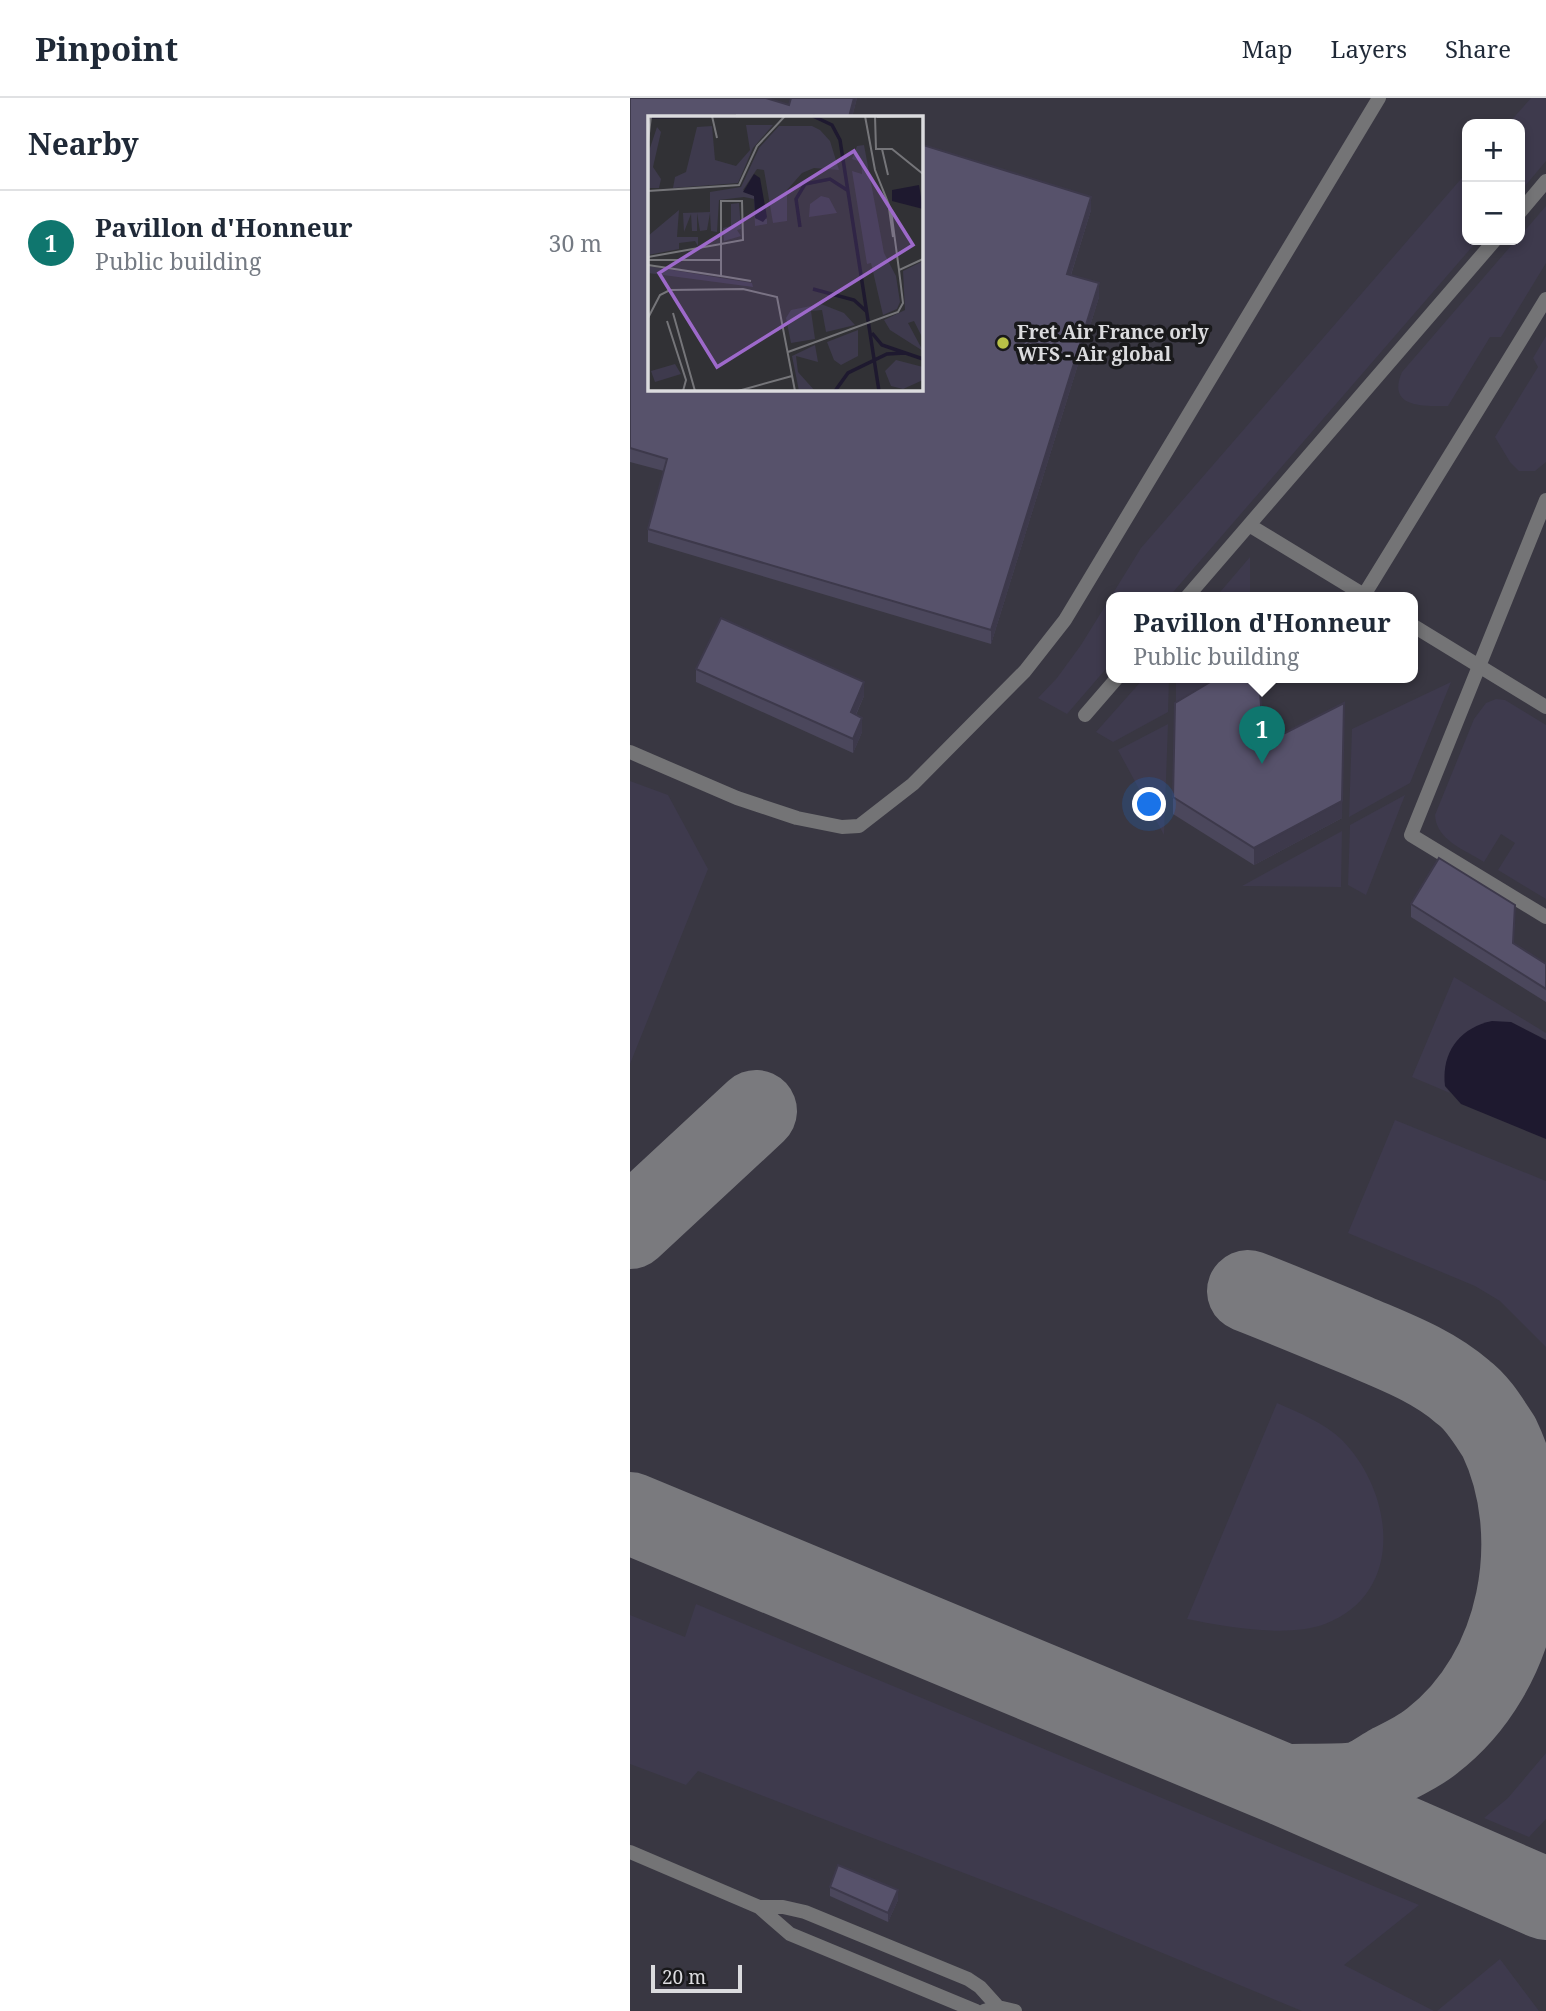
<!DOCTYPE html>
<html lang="en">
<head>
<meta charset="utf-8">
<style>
	body { margin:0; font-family:"Noto Serif",serif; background:#f2f2f3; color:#1f2937 }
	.controls { position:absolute; right:21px; top:21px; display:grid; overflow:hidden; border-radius:14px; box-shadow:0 4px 10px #0003 }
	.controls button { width:63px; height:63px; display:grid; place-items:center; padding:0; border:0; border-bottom:2px solid #e0e1e3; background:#fff; color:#1f2937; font:35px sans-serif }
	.scale { position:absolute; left:21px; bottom:18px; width:91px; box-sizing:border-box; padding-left:7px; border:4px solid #dbdbde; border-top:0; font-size:19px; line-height:24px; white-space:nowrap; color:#dbdbde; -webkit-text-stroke:5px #19191b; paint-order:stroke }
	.you { position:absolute; left:520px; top:707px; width:24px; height:24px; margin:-18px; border:5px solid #fff; border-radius:50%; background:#1a73e8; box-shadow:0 0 0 10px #1a73e833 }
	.badge { display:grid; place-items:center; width:46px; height:46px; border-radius:50%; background:#0f766e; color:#fff; font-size:23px; font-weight:700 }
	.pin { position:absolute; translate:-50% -58px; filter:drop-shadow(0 2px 4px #0008) }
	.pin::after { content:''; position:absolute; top:37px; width:24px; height:21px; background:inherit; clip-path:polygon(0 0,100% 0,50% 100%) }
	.popup { position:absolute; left:476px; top:494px; width:312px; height:91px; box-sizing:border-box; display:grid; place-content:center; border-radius:14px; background:#fff; filter:drop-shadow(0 2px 5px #0005); font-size:23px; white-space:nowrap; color:#747a83 }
	.popup b { font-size:26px; color:#1f2937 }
	.popup::after { content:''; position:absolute; left:50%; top:100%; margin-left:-14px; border:14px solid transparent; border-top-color:#fff }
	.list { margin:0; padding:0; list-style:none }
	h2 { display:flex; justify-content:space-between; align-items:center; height:91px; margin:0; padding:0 28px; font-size:30px }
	h2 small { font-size:23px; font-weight:400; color:#747a83 }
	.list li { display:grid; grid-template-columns:46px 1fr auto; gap:21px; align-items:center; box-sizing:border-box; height:105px; padding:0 28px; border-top:2px solid #e0e1e3 }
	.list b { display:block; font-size:26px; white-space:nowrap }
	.list p { margin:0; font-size:23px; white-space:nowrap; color:#747a83 }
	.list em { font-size:23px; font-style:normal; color:#747a83 }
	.map { position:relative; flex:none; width:916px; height:1913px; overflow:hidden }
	header { display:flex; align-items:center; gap:42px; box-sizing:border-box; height:98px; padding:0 35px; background:#fff; border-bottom:2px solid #e0e1e3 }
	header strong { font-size:33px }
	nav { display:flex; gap:38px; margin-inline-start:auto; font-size:24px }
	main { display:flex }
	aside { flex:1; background:#fff }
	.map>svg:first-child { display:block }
	.built { fill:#393742; fill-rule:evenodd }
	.green { fill:#3e3a4d }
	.water { fill:#1e192f }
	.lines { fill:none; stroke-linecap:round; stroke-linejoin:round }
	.taxiway { stroke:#7a7a7e; stroke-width:82 }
	.service { stroke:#747476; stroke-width:14 }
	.wall { fill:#4b475c }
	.shaded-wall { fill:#3d394b }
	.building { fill:#57526b; stroke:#3d394b; stroke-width:2 }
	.poi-dot { fill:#b8c147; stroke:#19191b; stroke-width:2.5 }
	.labels { text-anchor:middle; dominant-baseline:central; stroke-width:7; stroke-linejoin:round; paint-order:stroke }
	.poi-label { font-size:19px; font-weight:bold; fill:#dbdbde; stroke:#19191b; text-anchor:start }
	.inset-river { fill:none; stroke:#1e192f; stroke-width:3.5 }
	.inset-road { fill:none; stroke:#757579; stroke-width:2 }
	.view { fill:#9d69ca; fill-opacity:0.15; stroke:#9d69ca; stroke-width:3.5 }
	.inset-edge { fill:none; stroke:#dbdbde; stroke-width:3.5 }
</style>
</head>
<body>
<header>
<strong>Pinpoint</strong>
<nav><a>Map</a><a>Layers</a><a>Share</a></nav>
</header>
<main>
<aside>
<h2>Nearby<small></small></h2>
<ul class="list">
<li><span class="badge">1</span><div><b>Pavillon d'Honneur</b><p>Public building</p></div><em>30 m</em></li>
</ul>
</aside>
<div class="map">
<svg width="916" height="1913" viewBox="0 0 916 1913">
	<rect width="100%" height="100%" fill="#313135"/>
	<path class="built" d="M0 0H916V1913H0ZM19 19H290V290H19ZM837 26H890V142H837ZM482 500H782V580H482Z"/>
	<path class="green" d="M901 0H916V63L890 94V26H878Z
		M837 74V142H848L538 500H482L481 565 437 616 408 600 427 580 451 547 511 450Z
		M916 108V165L871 239H860L818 308C795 308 756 311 772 274L886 142H890V138Z
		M916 238V364L905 373H889L880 364 865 339 908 269 903 260Z
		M620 459V500H585Z
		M514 580H539L538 614 483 644 466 634Z
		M546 580H598L546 609Z
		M821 584 780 685 719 719 722 631Z
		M866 601 875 602 916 627V801L868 772 885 745 871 736 854 764C835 752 806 742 805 717L844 621 856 605Z
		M538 626 534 737 488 652Z
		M0 683 38 697 78 771 0 966Z
		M775 697 736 797 718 787 720 727Z
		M712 733 711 789 612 788Z
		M824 879 916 935V942L881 924 815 988 820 995 782 979Z
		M765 1022 916 1083V1249L870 1203 845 1188 718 1135Z
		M647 1305C669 1315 695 1325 712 1342 764 1395 776 1495 695 1526 658 1540 596 1529 557 1521Z
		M66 1506 789 1807 714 1867 804 1913H672L417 1807 68 1673 56 1687 0 1666V1517L55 1539Z
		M916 1655V1721L899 1739 854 1720 878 1700Z
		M870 1861 909 1913H807Z"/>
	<path class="water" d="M862 923 881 924 916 942V1041L831 1006 815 988C811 955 829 930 862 923Z"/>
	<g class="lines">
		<path class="taxiway" d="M0 1130 126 1013
			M618 1193C654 1207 690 1222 726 1237 763 1253 802 1267 833 1294 848 1305 859 1324 869 1339 916 1437 891 1575 802 1643 790 1653 775 1660 761 1667 752 1672 743 1679 733 1683 719 1688 672 1686 654 1687
			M0 1415 654 1687 916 1801"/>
		<path class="service" d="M890 114 916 83
			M916 402 781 737 916 819
			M734 497 619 427 865 142
			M556 500 619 427
			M739 500 734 497 916 201
			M782 527 916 609
			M455 617 487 580
			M0 654 107 700 167 720 212 729 229 728 283 686 395 573 435 522 749 0
			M0 1754 129 1809H153L175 1814 338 1881 350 1889 368 1909
			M129 1809 160 1836 346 1913
			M354 1913 368 1909 385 1913"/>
	</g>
	<path class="wall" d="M0 0 159 7 227 0 222 19H19L461 112 441 177 469 199 361 546 18 444V431L34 373 0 364Z
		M66 571 234 598 226 617 232 634 223 655 66 584Z
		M632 621 712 720 624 767 543 716V699Z
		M781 806 885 820 883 845 916 866V904L781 819Z
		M200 1789 268 1802 258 1824 200 1798Z"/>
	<path class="shaded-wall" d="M224 0H227L222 19H219Z
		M461 99V112L437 189V176Z
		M469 185V199L361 546V532Z
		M234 584V598L221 627V614Z
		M232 620V634L223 655V641Z
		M714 622 712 720 624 767V750Z
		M268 1792V1802L258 1824V1815Z"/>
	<path class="building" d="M0 0H136L159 7 161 0H224L219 19H19V290H290V46L461 99 437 176 469 185 361 532 18 431 37 361 0 350Z
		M91 520 234 584 221 614 232 620 223 641 66 571Z
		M587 580H629L632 621 655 635 714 605 712 703 624 750 543 699 545 605Z
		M809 760 885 807 883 845 916 866V891L781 806Z
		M208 1767 268 1792 258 1815 200 1789Z"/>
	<circle class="poi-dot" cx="373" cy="245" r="7"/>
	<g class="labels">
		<g class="poi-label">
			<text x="387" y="234">Fret Air France orly<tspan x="387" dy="22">WFS - Air global</tspan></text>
		</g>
	</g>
	<g transform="translate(18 18)">
		<rect width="275" height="275" fill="#313135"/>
		<path d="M98 9H125L105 32 90 67 25 72 27 61 38 56 49 11 64 10 67 44 88 50 102 34ZM131 10H164L172 14 182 25 191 54 166 52 154 57 139 74V105L125 107 116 54 109 53 95 74 107 80 108 103H119V108L107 110 106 83 96 81 71 84 69 116 63 115 62 97 59 114 52 115 49 97V115H44L43 98 36 116 35 97 62 96V76L93 71 111 32ZM9 11 13 16 5 51 13 63 11 72H0V38ZM216 29 236 137 248 160 252 186 249 193 235 199 223 147 219 148 204 55 214 58 213 46 204 43 209 30ZM173 80 181 82 189 97 161 101 162 88ZM91 87 93 113 89 114 93 120 76 125 75 112 83 110V88ZM31 94 29 121H50V130L47 125 31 127V133L0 139V120ZM275 145V223L266 205 260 207 275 235 242 214 236 204 257 194 255 155ZM0 150 104 167 105 171 0 157ZM173 188 196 197 207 209 178 216 174 194 163 195 167 223 143 227 138 202 143 194ZM210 214V240L193 249 186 244 179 226ZM167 229 170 246 148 240 150 256 167 275H151L144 240ZM248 244 275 251V264L255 273 243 270 237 255ZM27 248 33 258 7 266 3 255Z" fill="#3e3a4d"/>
		<path d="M106 58 112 62 119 101 115 106 107 102 106 80 95 76ZM271 69 275 93 244 85V74Z" fill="#1e192f"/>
		<path class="inset-river" d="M165 0 184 9 192 24 231 275M0 1 88 0M152 111 148 83 157 68 182 63 199 74M165 173 206 184 218 195M224 217 234 229 275 243M187 275 200 257 239 238 257 237"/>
		<path class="inset-road" d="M64 0 69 22M217 0 227 54 243 94 251 154M227 0 228 33H244L275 58M229 1 275 0M0 26 3 0M234 33 240 59M0 75 91 69 109 30 137 0M241 92 245 121M0 141 73 128 95 124 94 85H73V144H0M0 149 73 160V144M73 160 103 165M25 197 47 275M0 202 12 179 22 174 95 173 129 181 147 275M19 205 38 264 35 275M140 236 250 196 255 187 251 154 275 143M90 275 144 260"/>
		<path class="view" d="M206 35 265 129 69 251 11 157Z"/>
		<rect width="275" height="275" class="inset-edge"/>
	</g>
</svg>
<div class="controls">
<button>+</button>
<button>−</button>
</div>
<div class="scale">20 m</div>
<div class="you"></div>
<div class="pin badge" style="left:632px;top:666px">1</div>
<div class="popup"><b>Pavillon d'Honneur</b>Public building</div>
</div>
</main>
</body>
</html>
